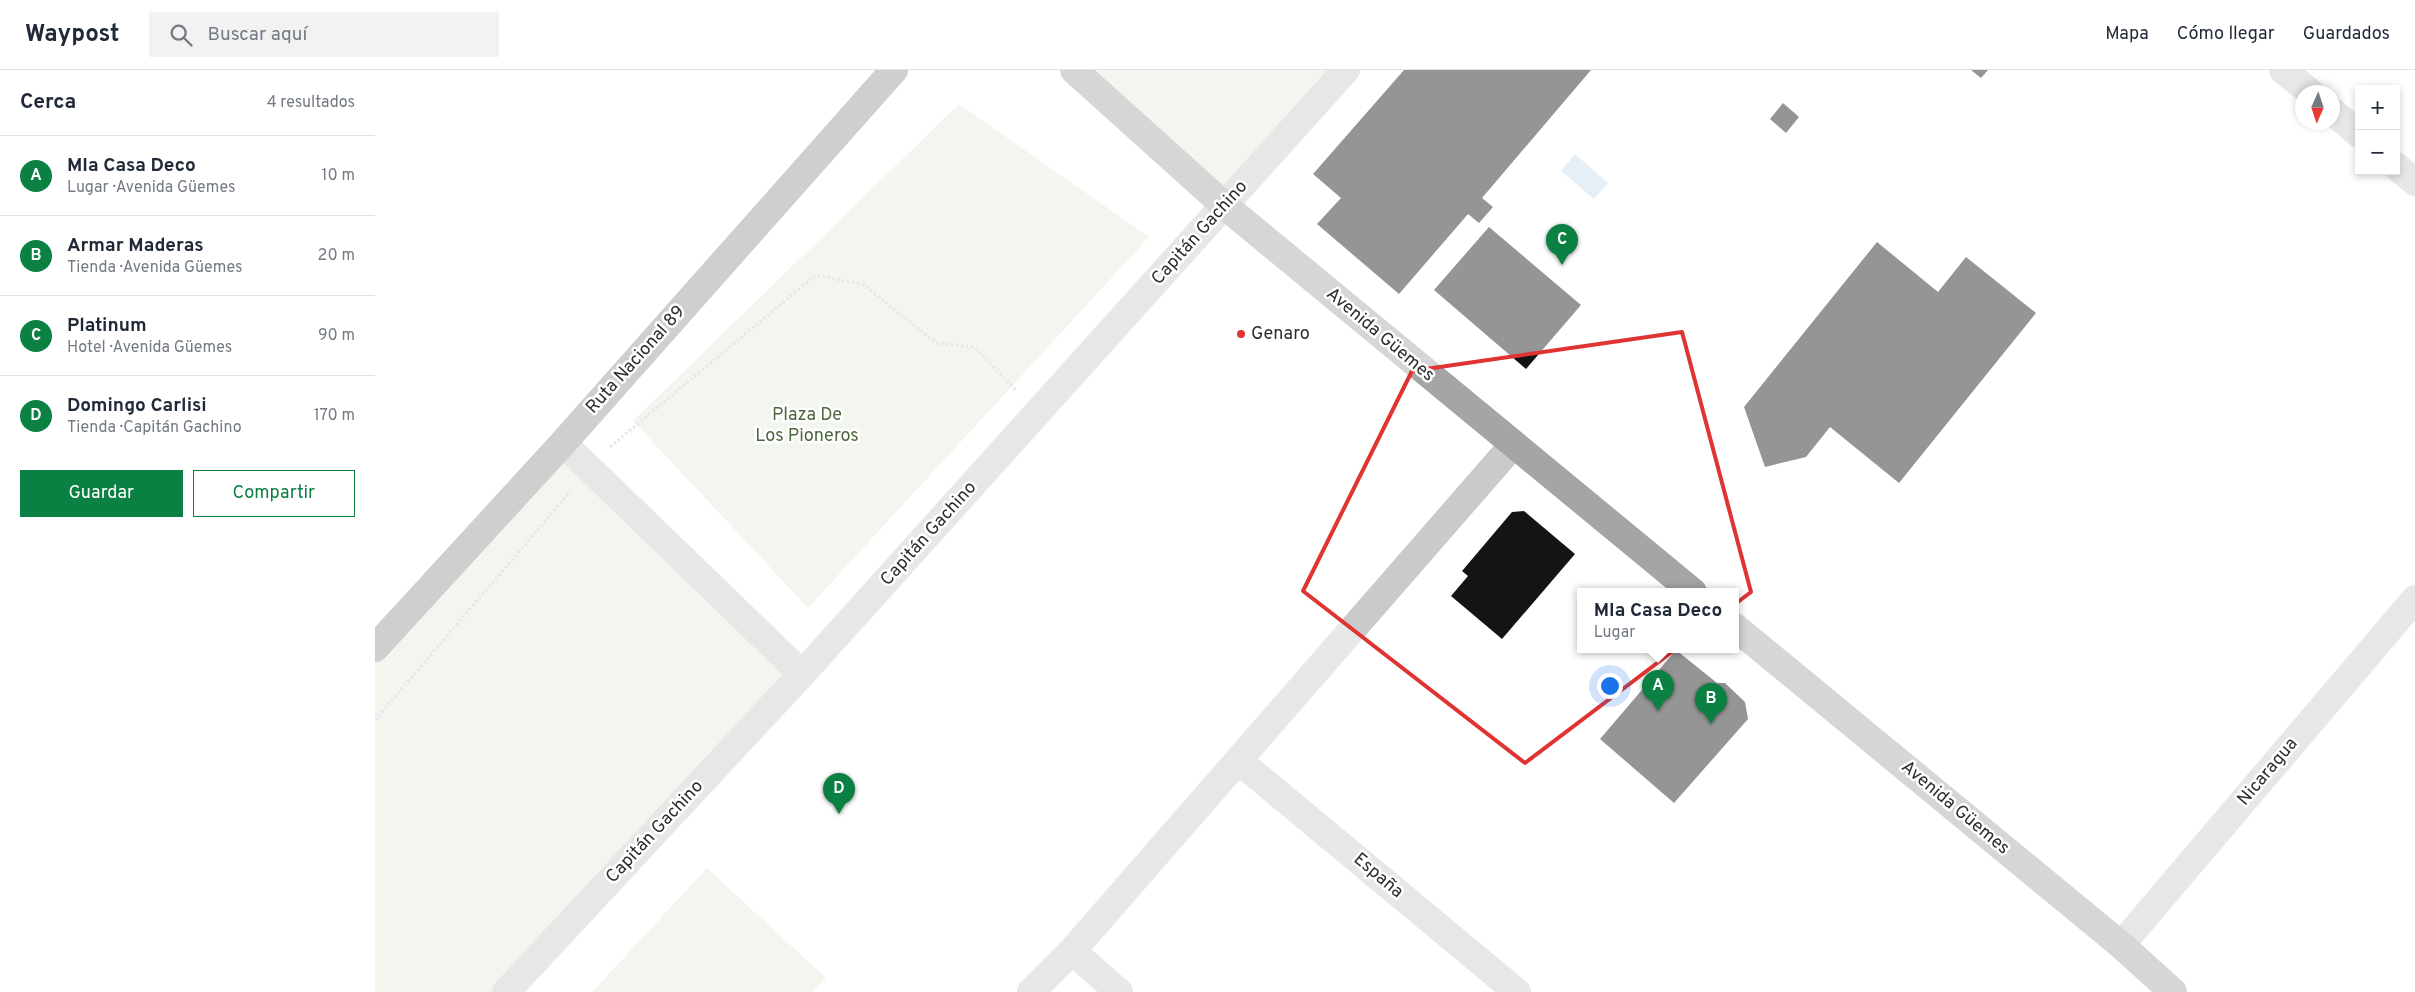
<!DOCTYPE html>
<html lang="es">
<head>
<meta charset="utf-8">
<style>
	body { margin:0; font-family:Overpass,sans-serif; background:#f2f2f3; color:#1f2937 }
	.controls { position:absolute; right:15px; top:15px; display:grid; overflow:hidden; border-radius:0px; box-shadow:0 2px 8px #0003 }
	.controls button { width:45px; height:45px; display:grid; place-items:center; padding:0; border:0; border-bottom:1px solid #e0e1e3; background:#fff; color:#1f2937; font:25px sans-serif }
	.compass { position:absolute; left:1920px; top:15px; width:45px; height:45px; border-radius:50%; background:#fff; box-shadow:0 2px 8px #0003; rotate:183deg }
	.you { position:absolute; left:1234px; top:615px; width:18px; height:18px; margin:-12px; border:4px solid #fff; border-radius:50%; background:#1a73e8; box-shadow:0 0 0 8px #1a73e833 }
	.badge { display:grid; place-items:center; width:32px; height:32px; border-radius:50%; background:#0b8043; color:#fff; font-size:16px; font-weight:700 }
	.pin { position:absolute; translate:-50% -41px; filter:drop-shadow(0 1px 2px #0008) }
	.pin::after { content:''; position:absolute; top:26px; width:18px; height:15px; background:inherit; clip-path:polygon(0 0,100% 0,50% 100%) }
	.popup { position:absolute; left:1202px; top:518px; width:162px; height:65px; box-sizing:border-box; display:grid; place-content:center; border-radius:0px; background:#fff; filter:drop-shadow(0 1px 4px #0005); font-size:16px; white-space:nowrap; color:#747a83 }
	.popup b { font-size:19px; color:#1f2937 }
	.popup::after { content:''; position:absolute; left:50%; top:100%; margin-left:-10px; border:10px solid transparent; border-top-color:#fff }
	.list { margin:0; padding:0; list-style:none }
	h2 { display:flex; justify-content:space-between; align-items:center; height:65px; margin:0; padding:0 20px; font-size:21px }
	h2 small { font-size:16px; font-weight:400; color:#747a83 }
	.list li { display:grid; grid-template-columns:32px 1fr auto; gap:15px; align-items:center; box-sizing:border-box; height:80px; padding:0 20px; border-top:1px solid #e0e1e3 }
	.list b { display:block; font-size:19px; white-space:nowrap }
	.list p { margin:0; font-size:16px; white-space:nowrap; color:#747a83 }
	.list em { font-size:16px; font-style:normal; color:#747a83 }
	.actions { display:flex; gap:10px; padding:15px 20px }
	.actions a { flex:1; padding:11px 0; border:1px solid #0b8043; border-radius:0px; text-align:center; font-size:18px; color:#0b8043 }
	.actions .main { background:#0b8043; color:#fff }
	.icon { flex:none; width:28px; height:28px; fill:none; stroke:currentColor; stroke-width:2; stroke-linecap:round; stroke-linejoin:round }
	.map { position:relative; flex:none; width:2040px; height:922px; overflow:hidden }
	header { display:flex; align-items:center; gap:30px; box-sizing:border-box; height:70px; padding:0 25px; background:#fff; border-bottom:1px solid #e0e1e3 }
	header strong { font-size:24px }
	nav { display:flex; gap:28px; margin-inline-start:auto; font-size:18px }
	.search { width:350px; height:45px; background:#f2f2f3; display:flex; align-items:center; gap:12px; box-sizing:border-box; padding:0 18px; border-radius:0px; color:#747a83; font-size:19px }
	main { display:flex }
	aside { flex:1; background:#fff }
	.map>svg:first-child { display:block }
	.green { fill:#e2eadb }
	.water { fill:#c7daea }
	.building { fill:#141414 }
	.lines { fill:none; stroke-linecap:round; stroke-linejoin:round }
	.path { stroke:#cacaca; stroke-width:3; stroke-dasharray:2.5 2.5; stroke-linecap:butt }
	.minor { stroke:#cacaca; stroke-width:28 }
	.major { stroke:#a5a5a5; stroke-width:28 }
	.highway { stroke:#949494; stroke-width:28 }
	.marked { fill:none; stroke:#e03433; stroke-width:4; stroke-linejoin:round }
	.poi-dot { fill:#e03433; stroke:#fff; stroke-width:2 }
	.labels { text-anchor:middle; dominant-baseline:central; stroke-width:5; stroke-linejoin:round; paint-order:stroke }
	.street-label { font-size:18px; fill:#2d2d2d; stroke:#fff }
	.poi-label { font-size:18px; fill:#2d2d2d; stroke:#fff; text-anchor:start }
	.park-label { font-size:18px; fill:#4d673c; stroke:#fff }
</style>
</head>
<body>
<header>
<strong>Waypost</strong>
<div class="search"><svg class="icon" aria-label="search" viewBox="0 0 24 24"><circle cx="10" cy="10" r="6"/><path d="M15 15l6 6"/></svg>Buscar aquí</div>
<nav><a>Mapa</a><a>Cómo llegar</a><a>Guardados</a></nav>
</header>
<main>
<aside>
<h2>Cerca<small>4 resultados</small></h2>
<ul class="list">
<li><span class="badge">A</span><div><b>MIa Casa Deco</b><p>Lugar · Avenida Güemes</p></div><em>10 m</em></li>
<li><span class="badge">B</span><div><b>Armar Maderas</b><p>Tienda · Avenida Güemes</p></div><em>20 m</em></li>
<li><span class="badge">C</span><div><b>Platinum</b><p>Hotel · Avenida Güemes</p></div><em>90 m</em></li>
<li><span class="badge">D</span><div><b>Domingo Carlisi</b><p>Tienda · Capitán Gachino</p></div><em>170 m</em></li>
</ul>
<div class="actions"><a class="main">Guardar</a><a>Compartir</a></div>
</aside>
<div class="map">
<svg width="2040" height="922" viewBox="0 0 2040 922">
	<rect width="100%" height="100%" fill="#fff"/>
	<path class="green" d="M699 0H971L850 136Z
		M584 34 774 167 433 538 258 351Z
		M188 373 427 604 131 922H0V577Z
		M332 798 451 908 438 922H217Z"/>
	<path class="water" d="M1200 84 1233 113 1219 129 1186 101Z"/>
	<path class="building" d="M1029 0H1216L1107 128 1118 137 1104 153 1093 144 1024 224 942 154 966 128 938 104Z
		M1596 0H1613L1606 8Z
		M1408 33 1424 47 1411 63 1395 49Z
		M1114 157 1206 235 1151 299 1059 220Z
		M1502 172 1563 222 1591 187 1661 243 1524 413 1455 357 1431 387 1390 397 1369 337Z
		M1149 441 1200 484 1127 569 1076 526 1093 506 1087 501 1137 442Z
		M1301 580 1342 613H1350L1370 632 1373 649 1299 733 1225 669Z"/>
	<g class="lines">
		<path class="path" d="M235 377 441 205 489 215 561 273 599 277 642 321
			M0 650 196 421"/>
		<path class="minor" d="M1908 0 1935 22
			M1958 42 1984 64
			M2021 96 2040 112
			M188 373 427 604
			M864 691 1142 922
			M1746 875 2040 529
			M697 881 744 922
			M131 922 427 604 971 0
			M656 922 697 881 1138 375"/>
		<path class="major" d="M699 0 850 136 1318 522
			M1360 557 1746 875 1798 922"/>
		<path class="highway" d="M0 578 188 373 519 0"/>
	</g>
	<path d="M0 0H2040V922H0ZM1307 262 1376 522 1150 693 928 521 1037 301Z" fill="#fff" fill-opacity=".55" fill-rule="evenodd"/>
	<path class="marked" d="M1307 262 1376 522 1150 693 928 521 1037 301Z"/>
	<circle class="poi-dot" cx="866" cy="264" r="5"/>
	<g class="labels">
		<g class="street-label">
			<text transform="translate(825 163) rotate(-48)">Capitán Gachino</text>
			<text transform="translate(1005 265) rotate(40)">Avenida Güemes</text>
			<text transform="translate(261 290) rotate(-48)">Ruta Nacional 89</text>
			<text transform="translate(554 464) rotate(-48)">Capitán Gachino</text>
			<text transform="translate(1893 702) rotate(-50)">Nicaragua</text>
			<text transform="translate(1580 738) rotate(40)">Avenida Güemes</text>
			<text transform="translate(280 762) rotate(-47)">Capitán Gachino</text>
			<text transform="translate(1003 806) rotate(40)">España</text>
		</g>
		<g class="poi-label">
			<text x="876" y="264">Genaro</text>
		</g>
		<g class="park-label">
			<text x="432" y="345">Plaza De<tspan x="432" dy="21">Los Pioneros</tspan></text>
		</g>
	</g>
</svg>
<div class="controls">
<button>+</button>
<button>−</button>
</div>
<svg class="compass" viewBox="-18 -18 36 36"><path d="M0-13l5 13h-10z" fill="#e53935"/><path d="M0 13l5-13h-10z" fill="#747a83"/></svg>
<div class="you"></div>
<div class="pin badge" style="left:1283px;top:641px">A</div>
<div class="popup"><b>MIa Casa Deco</b>Lugar</div>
<div class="pin badge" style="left:1336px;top:654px">B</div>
<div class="pin badge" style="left:1187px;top:195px">C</div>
<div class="pin badge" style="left:464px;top:744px">D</div>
</div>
</main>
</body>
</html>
